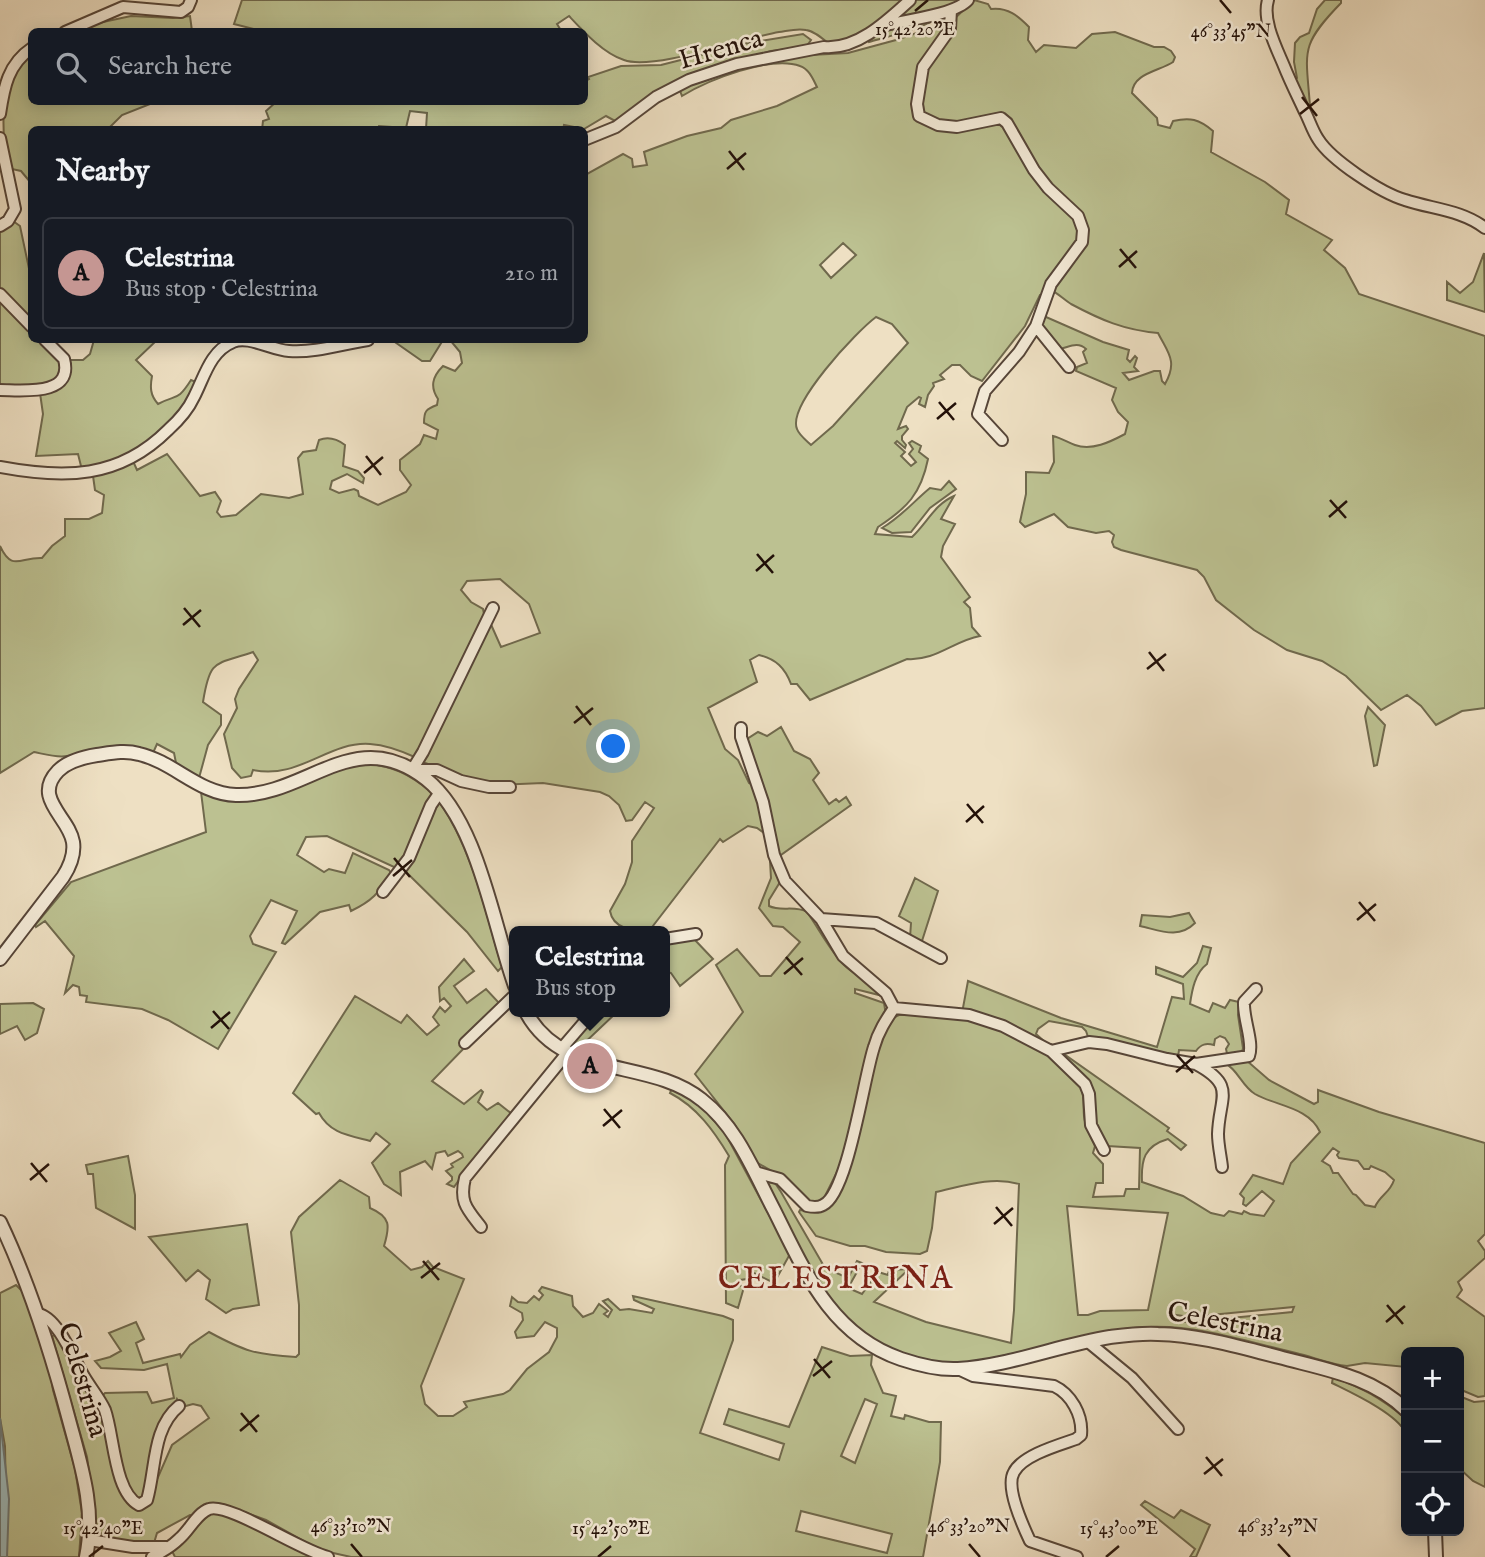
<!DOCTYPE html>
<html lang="en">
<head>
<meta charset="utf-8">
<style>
	body { margin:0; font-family:"IM FELL English",serif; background:#20242c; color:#f1f3f6 }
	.controls { position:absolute; right:21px; bottom:21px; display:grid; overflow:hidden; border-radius:10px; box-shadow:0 4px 18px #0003 }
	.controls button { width:63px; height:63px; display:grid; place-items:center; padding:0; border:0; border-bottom:2px solid #363941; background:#171b24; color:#f1f3f6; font:35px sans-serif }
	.you { position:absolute; left:614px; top:747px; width:24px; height:24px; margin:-18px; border:5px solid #fff; border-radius:50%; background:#1a73e8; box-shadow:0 0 0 10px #1a73e833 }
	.badge { display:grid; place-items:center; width:46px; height:46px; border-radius:50%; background:#c59692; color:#111; font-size:23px; font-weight:700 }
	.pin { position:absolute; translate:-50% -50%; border:4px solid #fff; box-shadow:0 2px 7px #0006 }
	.popup { position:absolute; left:509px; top:926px; width:161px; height:91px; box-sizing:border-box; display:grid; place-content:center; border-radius:10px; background:#171b24; filter:drop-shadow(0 2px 5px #0005); font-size:23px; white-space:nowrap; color:#9ea1a6 }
	.popup b { font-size:26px; color:#f1f3f6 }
	.popup::after { content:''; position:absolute; left:50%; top:100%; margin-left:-14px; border:14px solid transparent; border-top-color:#171b24 }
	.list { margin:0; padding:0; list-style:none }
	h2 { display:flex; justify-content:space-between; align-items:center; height:91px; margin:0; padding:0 28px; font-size:30px }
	h2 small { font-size:23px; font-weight:400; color:#9ea1a6 }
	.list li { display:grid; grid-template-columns:46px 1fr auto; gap:21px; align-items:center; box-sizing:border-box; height:112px; margin:0 14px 14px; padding:0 14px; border:2px solid #363941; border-radius:10px }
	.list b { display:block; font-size:26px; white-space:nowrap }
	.list p { margin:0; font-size:23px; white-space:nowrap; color:#9ea1a6 }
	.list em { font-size:23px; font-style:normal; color:#9ea1a6 }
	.icon { flex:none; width:38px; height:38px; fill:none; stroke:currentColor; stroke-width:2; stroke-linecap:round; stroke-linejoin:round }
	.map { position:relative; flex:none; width:1485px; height:1557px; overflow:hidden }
	.search { position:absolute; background:#171b24; box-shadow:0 4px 18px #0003; left:28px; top:28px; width:560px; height:77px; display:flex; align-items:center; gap:18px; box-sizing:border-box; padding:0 24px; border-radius:10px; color:#9ea1a6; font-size:26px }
	.panel { position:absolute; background:#171b24; box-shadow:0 4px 18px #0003; left:28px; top:126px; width:560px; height:217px; border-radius:10px }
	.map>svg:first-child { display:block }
	.green { fill:#bcc191; stroke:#70694d; stroke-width:2; fill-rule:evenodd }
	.water { fill:#9dbbbd; stroke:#6c7775; stroke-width:2 }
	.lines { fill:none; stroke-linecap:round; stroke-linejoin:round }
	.minor-casing { stroke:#564538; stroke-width:14 }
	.tertiary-casing { stroke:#564538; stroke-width:16 }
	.minor { stroke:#f4ebd8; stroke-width:10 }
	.tertiary { stroke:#f4ebd8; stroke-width:12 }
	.ticks { fill:none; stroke:#231109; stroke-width:2.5 }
	.labels { text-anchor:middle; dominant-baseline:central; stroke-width:5; stroke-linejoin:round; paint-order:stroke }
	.street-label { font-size:28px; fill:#231109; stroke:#f4ebd8 }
	.quarter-label { font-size:32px; letter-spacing:2px; fill:#7a1f14; stroke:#f4ebd8 }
	.ticks-label { font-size:18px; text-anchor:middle; fill:#231109; stroke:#f4ebd8; stroke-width:5; stroke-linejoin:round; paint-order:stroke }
</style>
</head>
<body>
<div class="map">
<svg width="1485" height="1557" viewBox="0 0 1485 1557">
	<rect width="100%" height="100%" fill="#eee0c3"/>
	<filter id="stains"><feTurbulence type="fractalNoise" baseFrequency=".00286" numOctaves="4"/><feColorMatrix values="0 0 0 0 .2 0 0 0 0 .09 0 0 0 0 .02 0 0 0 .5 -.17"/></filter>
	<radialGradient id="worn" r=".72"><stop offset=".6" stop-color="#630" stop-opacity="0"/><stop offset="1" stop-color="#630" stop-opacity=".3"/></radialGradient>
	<path class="green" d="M242 0H904C878 24 864 36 829 44 822 38 814 31 806 30 797 28 787 31 779 32 744 38 653 71 624 60 603 53 584 32 569 16L557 24 562 32H255L254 29 234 24Z
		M913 0H965C941 24 901 33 869 42L867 38Z
		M974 0 988 4 991 9C1008 7 1018 16 1029 27L1028 40 1036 52 1044 45 1076 48 1092 34 1115 32 1154 47H1164L1171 51 1175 57 1173 62C1160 71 1133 73 1132 93L1157 118 1158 125 1170 128 1173 121C1190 117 1199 119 1213 131L1211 152 1265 182 1289 200 1286 214 1332 240 1324 250 1345 268 1359 294 1485 336V708L1462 711 1436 725 1421 706 1407 695 1381 710 1346 676 1322 661 1287 650 1254 630 1216 600 1204 577 1197 570 1121 550 1114 547 1112 542 1114 535 1109 531 1096 533 1068 527 1054 514 1025 527 1020 522 1026 494V472L1049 473 1054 462 1053 436C1061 438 1067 442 1075 445 1092 451 1110 442 1125 434L1128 422 1118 412 1112 400 1116 388 1076 371 1077 367 1087 363 1083 352 1086 349C1078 341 1069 347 1060 349L1036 329 1037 313 1103 342 1129 350 1127 359 1130 362 1135 356 1137 358 1134 367 1138 371 1123 373 1129 380 1154 371H1160L1162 381 1165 384C1178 361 1168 353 1158 333 1124 330 1101 320 1071 304 1063 299 1058 293 1049 289L1044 295H1040L1025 326 982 381 971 376 960 365H952L940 375 944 379 933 383 934 386 928 395 925 407 919 404 921 398 919 397 907 407 898 429 906 426 908 429 902 436V440L906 445 905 448 897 441 895 443 905 452 901 456 911 466 916 462 909 454 913 449 909 443 912 441 921 446 919 452 928 459C921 494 907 508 878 527L875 534 912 537C927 523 935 504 954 496L941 519 955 524 943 546 941 557 970 597 964 602 970 608 972 627 980 636C953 641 936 661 907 659L810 700 797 684H791C785 668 776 659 759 655L750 660 757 682 708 708 725 749 738 760 749 783 756 786 769 833H764L757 828 748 826 723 842 720 839 649 931C633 931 613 929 610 911L625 884 632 862V841L654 808 645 802 632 820 626 821 619 805 609 796 600 792 543 783 493 785 476 783 423 762 433 736 489 620 501 647 540 633 529 604 500 579 467 581 461 590 471 602 483 609 484 614 417 758C402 751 386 745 370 744 328 741 299 780 253 770L251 776 241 778 232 768 224 734 237 708 235 699 239 689 258 660 253 652C215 665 210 658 203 702L221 715V725L208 745 199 778 176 763 174 753 157 744 153 753C114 740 103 750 67 756 57 758 44 754 34 752L0 773V546C12 572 20 557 42 558L52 546 65 536V519H89L102 513 104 495 95 490 93 476 133 461 137 470 167 454 200 496 215 492 221 501 217 512 221 517 236 515 261 494 289 498 303 494 298 458 303 452 316 450 319 440C329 436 337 439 345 445L343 466 358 471 364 478 363 483 347 474 332 481 330 489 339 493 354 489 358 491 359 496 378 505 406 492 411 485 400 470V460L420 444 424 435 436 439 438 430 424 423C424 411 426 409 437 405L438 399C430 387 432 377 443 366L455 371 462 363 460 352 450 340H584L585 175 623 154 632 159 633 167 647 165 644 152 687 136 721 128 731 120 777 106 817 87C813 79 809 69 800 66 771 55 708 80 682 96L679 88 747 65 792 56 848 53 896 40 952 21ZM843 243 856 255 831 278 820 265ZM876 317 892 324 908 343 833 426 811 445C807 441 799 435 797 429 787 405 857 331 876 317Z
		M1325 0H1341V3C1299 46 1306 51 1310 106L1307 108 1293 83 1297 78 1294 62 1295 43 1300 37 1309 33 1317 9Z
		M131 16 173 18 190 16 192 31H207L74 32 89 25Z
		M803 34 811 40 806 47 771 51 728 63 617 122 606 116 584 129 564 125 563 130 426 129 427 113 410 111 406 128 379 126 378 130H262L263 121 269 119 266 111 276 102H584L585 81 589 79 588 77 621 66 661 65 748 43Z
		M31 52 32 102H155L122 115 108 129 32 130 31 183 21 171 7 168C3 137 0 102 12 72 15 65 25 58 31 52Z
		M13 221 20 226 31 278V323L0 290V229Z
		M1484 253 1485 312 1447 300V282L1460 293 1473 282Z
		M0 298 31 332 32 340H40L61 360 59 376 51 384 0 387Z
		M94 340H157L136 360 152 376C150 387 150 395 158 404 177 394 177 402 191 380L196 382C185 410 153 447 125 457 111 463 96 466 82 470L78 454 36 456 43 414 40 393C58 384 72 384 68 360H83L90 354Z
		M392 340H443L430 361H422Z
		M949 481 956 489 930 508 911 532 892 533 882 528C901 517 913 502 930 488L941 490Z
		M1368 707 1385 725 1377 765 1374 766 1365 716Z
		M781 727 794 751 810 759 819 773 813 780 829 804 836 799 839 802 846 797 851 805 778 857 744 741 758 732 767 736Z
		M365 763C394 767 408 773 431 792V797L412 846 398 867H394L327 836 306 837 297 855 324 872 329 869 345 873 353 853 389 870 391 873C379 893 372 901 351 911L349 905 320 912 285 944 282 943 297 911 271 900 250 936 253 944 276 952 218 1049 168 1020 142 1009 86 1002 87 996 80 995 79 987 73 985 65 993 74 956 45 921 36 927 35 925 71 882 206 832 201 792 223 799Z
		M436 803H440C473 851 485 912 502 967L498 971 467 932 403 869Z
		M773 858 780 882 769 900V906C781 912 795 905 807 912 819 929 829 949 843 964 856 977 872 981 883 996L855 989V993L884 1003 886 1015 840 1166 823 1200 813 1205 777 1174 756 1162 735 1125 695 1074 743 1012 716 965 737 949 760 976H771L800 942 783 927 773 926 759 908 771 878 770 861Z
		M915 878 938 891 921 944 910 938 911 923 899 916Z
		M1189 913 1195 923C1178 940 1159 930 1140 926L1142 915 1170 917Z
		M694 939 713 959 680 986 671 973 665 971V941Z
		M1203 946 1211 948 1207 964C1195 973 1192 990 1190 1004L1209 1012 1213 1003 1225 1008 1230 1000 1239 1002 1238 1015 1243 1048 1242 1052 1228 1058 1226 1049 1229 1044 1225 1038 1220 1036 1215 1039 1214 1045C1206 1043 1201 1044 1196 1051L1179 1050 1178 1057 1089 1040 1086 1031 1082 1027 1049 1021 1038 1029 1036 1034 1045 1042V1046L962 1013 968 981 1061 1018 1157 1047 1172 997 1184 999 1183 984 1156 974V967L1183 977 1197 963Z
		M464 959 474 971 454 986 467 1003 486 989 500 1004 468 1044 432 1081 464 1104 481 1090 483 1092 478 1102 487 1110 498 1103 512 1114 475 1157 454 1187 447 1184 452 1180V1177L446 1171 453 1167 451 1164 463 1157 462 1154 458 1151 448 1156 445 1151 436 1153 432 1169 425 1161 400 1172 401 1195 384 1184 372 1163 390 1144 376 1133 370 1141C347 1135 330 1133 319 1113L316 1114 293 1093 355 996 401 1023 407 1015 427 1035 439 1025 433 1017 440 1007 445 1012 451 1006 444 998 440 1001 439 987Z
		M33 1003 44 1009 37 1033 25 1040 17 1026 0 1034V1004Z
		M595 1012H617L577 1050 569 1045Z
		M899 1015C956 1011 1022 1028 1063 1069 1069 1075 1078 1081 1081 1089 1085 1097 1083 1107 1084 1116 1085 1127 1090 1135 1095 1146L1093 1153 1103 1164V1183H1096L1093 1197 1124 1196 1126 1189H1139L1140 1148 1107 1146 1102 1144 1087 1094 1057 1056 1065 1050 1064 1054 1169 1128 1167 1131 1186 1145 1181 1150 1168 1139C1144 1146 1141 1160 1142 1182L1183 1196 1211 1213 1224 1216 1229 1211 1242 1214 1244 1211 1250 1214 1264 1216 1274 1201 1262 1191 1246 1206 1243 1204 1244 1198 1240 1194 1253 1175 1283 1184 1291 1163 1320 1132C1309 1107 1276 1106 1255 1094 1242 1086 1238 1070 1225 1063L1246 1060 1269 1080 1314 1104 1318 1102V1090L1379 1112 1485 1143V1234L1478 1241 1485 1251V1258L1458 1282 1462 1290 1457 1297 1485 1317V1396L1478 1397 1459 1389V1352H1406V1367L1365 1363 1347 1366C1330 1364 1313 1357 1296 1353 1248 1342 1199 1325 1150 1327 1105 1328 1063 1342 1020 1352 998 1357 963 1365 941 1363 836 1351 809 1263 766 1182L775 1183 781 1192 825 1268 848 1278 857 1261 862 1263 848 1288 862 1294 878 1272 888 1275 889 1270 909 1269 874 1302 926 1322 1011 1343 1014 1310 1019 1184C992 1176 963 1186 936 1192L932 1228 927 1251 920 1254 886 1252 865 1246H850L816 1236 799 1212 800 1210 813 1212 837 1187 880 1037 893 1018ZM1333 1148 1339 1152 1337 1155 1339 1158 1358 1161 1364 1169H1369L1371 1166 1385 1172 1394 1180C1390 1193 1380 1195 1375 1207L1365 1205 1356 1195 1353 1194 1338 1173H1333L1330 1166 1322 1161ZM1067 1206 1168 1213 1148 1310 1100 1311 1088 1315H1078ZM1294 1307 1292 1312 1189 1322 1176 1321V1315L1190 1317Z
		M672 1088 701 1106 725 1133 790 1254 774 1283 750 1271 747 1279 740 1280 739 1285 744 1287 738 1308 726 1303 725 1165 729 1156C714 1131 697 1107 670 1093Z
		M128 1156 135 1195V1229L96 1208 93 1174H88L86 1165Z
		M340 1180 369 1197 370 1208C391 1217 390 1226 384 1246L411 1270 422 1267 428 1261 433 1267 464 1279 421 1386 425 1404 438 1416H453L467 1407 464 1402 503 1394 510 1390 527 1369 549 1352 557 1337V1328L545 1322 534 1336 517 1338 515 1332 523 1320 522 1313 510 1306 512 1297 518 1302 527 1303 534 1296 539 1300 543 1295 539 1291 542 1287 572 1296 573 1306 583 1317 593 1313 599 1304 608 1311 604 1314 608 1317 612 1310 603 1301 608 1299 620 1310 629 1309 652 1313 654 1309 634 1300 633 1296 723 1316 733 1320V1340L700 1433 779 1460 784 1444 724 1424 729 1409 789 1427 822 1347 850 1356 872 1355 871 1365 883 1393 896 1396 891 1416 904 1419 905 1415 929 1422H941L940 1462 923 1557H351L320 1550 266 1520 222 1504 214 1503 196 1516 190 1515 157 1533 154 1543C136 1543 109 1545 97 1529L87 1457 52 1336 57 1335 80 1383 100 1412 124 1498C131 1506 139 1511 148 1506L155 1484 172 1445 209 1418 201 1406 193 1404 182 1407 177 1399 142 1500 130 1495 100 1398 105 1393 147 1392 152 1403 174 1398 167 1364 144 1370 101 1368 95 1361 110 1357 121 1351 109 1333 136 1322 144 1339 136 1343 143 1363 180 1354 181 1357 190 1345 209 1332C246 1352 254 1354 296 1357L299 1354V1305L291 1232 299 1217ZM865 1399 877 1404 855 1463 841 1456ZM801 1511 892 1534 887 1553 796 1531Z
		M247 1224 259 1305 233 1309 226 1313 206 1299 210 1280 198 1270 186 1281 149 1237Z
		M16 1285 27 1296 48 1358 53 1390 75 1469 82 1513 79 1557H7L5 1446 0 1418V1293Z
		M1333 1377C1363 1388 1380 1398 1404 1417L1406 1421V1433C1396 1413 1352 1393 1332 1383Z
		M1459 1396 1474 1402 1485 1401V1487L1473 1481 1459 1468Z
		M1145 1501 1174 1518 1181 1510 1210 1525 1196 1557H1190L1195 1549 1141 1505Z
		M212 1512H219L316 1557H175L171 1549Z"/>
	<path class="water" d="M0 1418 9 1499 7 1557H0Z"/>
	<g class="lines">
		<defs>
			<path id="minor" d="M1268 0C1262 20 1276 47 1284 66 1290 81 1297 95 1304 110 1309 119 1312 130 1318 139 1331 160 1381 193 1405 200 1432 209 1462 210 1485 228
				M951 10 950 29 923 67 917 104 919 116 938 125 957 127 1001 118 1007 123 1034 170 1048 188 1078 216 1083 230 1082 242 1051 284 1036 326 1019 352 985 391 978 414 1002 440
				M881 26C901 21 955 15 968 0
				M65 32 123 7 181 12 188 7 191 0
				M0 114C4 87 8 64 32 48
				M0 138 15 209 8 221 0 226
				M584 140 616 127 656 97 689 80 737 64 824 47C857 50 887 21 910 0
				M0 294 32 327
				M1036 326 1069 367
				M0 390C22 390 74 397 64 359L45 340
				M0 467C64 479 119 479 168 430 178 421 188 410 194 397 204 378 210 351 233 342 248 335 271 350 289 351 315 353 342 344 368 340
				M741 728V737L763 802 774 855 785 881 821 919 843 956 886 993 894 1008
				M412 770 423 752 493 608
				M412 770H437L461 781 489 787H510
				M383 892 409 858 431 805 440 792
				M821 919 876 923 941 958
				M665 939 696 934
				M465 1043 515 995
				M562 1048 593 1012
				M1051 1051 1089 1042 1107 1044 1167 1059 1196 1064 1249 1056C1254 1042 1243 1019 1244 1002L1256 989
				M1196 1064C1237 1086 1219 1097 1218 1134 1218 1145 1221 1157 1222 1167
				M755 1172 780 1179 807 1206C812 1207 818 1208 823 1205 848 1194 864 1076 874 1047 878 1032 886 1020 894 1008L969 1015 1003 1026 1051 1051 1085 1084 1089 1094 1091 1125 1104 1150
				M481 1227C467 1209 459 1202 465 1178L568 1052
				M38 1314C57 1317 73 1357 82 1373 89 1386 99 1397 105 1410 114 1435 114 1492 139 1505L147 1500C156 1469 152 1428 179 1406
				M1087 1341 1132 1378 1178 1429
				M958 1369 973 1376 1054 1386C1071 1394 1083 1415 1081 1435L1076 1439C1059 1445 1023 1455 1014 1472 1005 1487 1023 1526 1030 1541L1077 1557
				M89 1540 133 1547H166
				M152 1557C162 1552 171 1547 179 1539 189 1531 197 1513 209 1509 228 1502 301 1551 328 1557"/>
			<path id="tertiary" d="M0 959 63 877C70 866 75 855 73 842 69 817 32 798 58 771 68 761 84 757 97 755 111 753 125 750 139 754 174 762 199 794 236 795 307 797 354 723 426 779 478 820 493 925 515 986
				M526 1012C563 1081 649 1057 702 1100 737 1127 754 1172 774 1210 805 1272 831 1335 901 1359 919 1365 939 1370 958 1369 1009 1366 1059 1345 1110 1337 1126 1335 1141 1333 1158 1334 1199 1335 1239 1347 1279 1357 1323 1369 1372 1376 1406 1410
				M0 1222C30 1285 51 1352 69 1420 81 1465 96 1510 86 1557
				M1435 1531 1436 1557"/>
		</defs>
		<use href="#minor" class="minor-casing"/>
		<use href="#tertiary" class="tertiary-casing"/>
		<use href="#minor" class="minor"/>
		<use href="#tertiary" class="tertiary"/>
	</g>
	<path class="ticks" d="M1220 0 1231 13M915 11 928 0M1302 97 1317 116M1300 114 1319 99M729 151 744 170M727 169 746 153M1120 249 1136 268M1119 267 1137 251M939 402 954 420M937 419 956 403M366 456 381 475M364 473 383 457M1330 500 1346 518M1329 517 1347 501M757 554 773 573M756 571 774 555M184 608 200 627M183 625 201 610M1149 652 1164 671M1147 669 1166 654M576 706 591 725M574 723 593 708M967 804 983 823M966 822 984 806M394 858 410 877M393 876 412 860M1359 902 1375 921M1357 920 1376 904M786 957 802 975M784 974 803 958M213 1011 229 1029M211 1028 230 1012M1177 1055 1193 1073M1176 1072 1195 1056M604 1109 620 1128M603 1126 622 1110M31 1163 47 1182M30 1180 49 1164M996 1207 1012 1226M994 1224 1013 1208M423 1261 439 1280M421 1278 440 1263M1387 1305 1403 1324M1386 1322 1405 1306M814 1359 830 1378M813 1376 832 1361M241 1413 257 1432M240 1431 259 1415M1206 1457 1222 1476M1204 1474 1223 1459M351 1544 362 1557M969 1544 980 1557M1278 1544 1290 1557M89 1557 103 1546M598 1557 611 1546M1106 1557 1119 1546"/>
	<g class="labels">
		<g class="street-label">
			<text transform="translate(721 50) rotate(-16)">Hrenca</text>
			<text transform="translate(1225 1323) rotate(11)">Celestrina</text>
			<text transform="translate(82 1380) rotate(74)">Celestrina</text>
		</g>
		<g class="quarter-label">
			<text x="836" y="1279">CELESTRINA</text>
		</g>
	</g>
	<g class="ticks-label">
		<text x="915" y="35">15°42'20"E</text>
		<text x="1231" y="37">46°33'45"N</text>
		<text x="351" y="1532">46°33'10"N</text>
		<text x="969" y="1532">46°33'20"N</text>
		<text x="1278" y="1532">46°33'25"N</text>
		<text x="103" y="1534">15°42'40"E</text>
		<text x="611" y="1534">15°42'50"E</text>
		<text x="1119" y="1534">15°43'00"E</text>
	</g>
	<rect width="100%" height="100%" filter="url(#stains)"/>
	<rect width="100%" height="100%" fill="url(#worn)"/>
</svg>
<div class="controls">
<button>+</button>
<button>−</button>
<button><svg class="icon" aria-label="locate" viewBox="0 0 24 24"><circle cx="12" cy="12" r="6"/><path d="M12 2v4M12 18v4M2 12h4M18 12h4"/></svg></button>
</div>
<div class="you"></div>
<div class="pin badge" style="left:590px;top:1066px">A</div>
<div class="popup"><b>Celestrina</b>Bus stop</div>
<div class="search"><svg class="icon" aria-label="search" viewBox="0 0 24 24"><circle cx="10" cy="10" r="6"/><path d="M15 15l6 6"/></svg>Search here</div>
<section class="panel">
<h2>Nearby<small></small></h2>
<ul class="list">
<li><span class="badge">A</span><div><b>Celestrina</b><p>Bus stop · Celestrina</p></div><em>210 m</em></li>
</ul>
</section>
</div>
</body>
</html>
